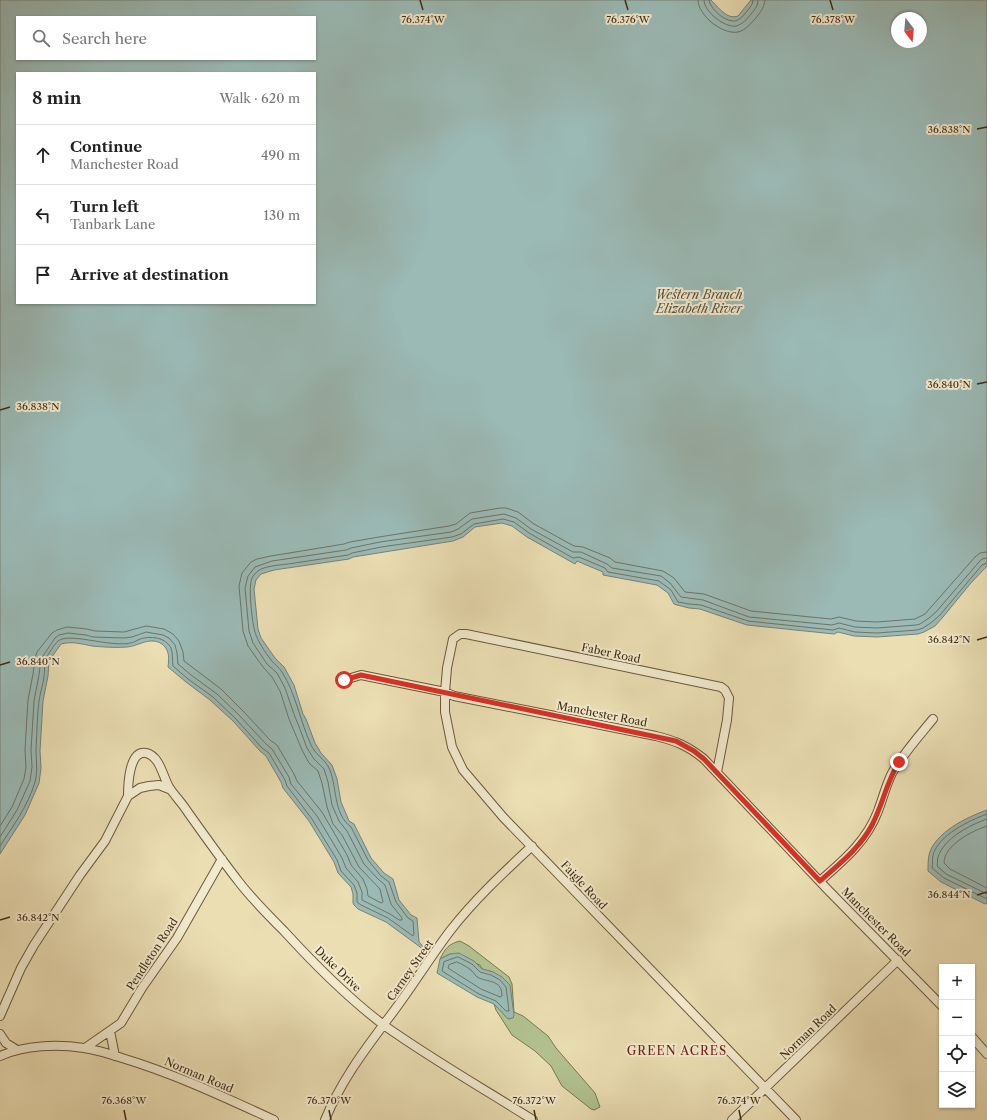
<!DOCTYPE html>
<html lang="en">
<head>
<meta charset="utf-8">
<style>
	body { margin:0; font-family:"Libre Caslon Text",serif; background:#f6f6f6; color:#222 }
	.controls { position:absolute; right:12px; bottom:12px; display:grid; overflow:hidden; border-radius:0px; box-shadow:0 1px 3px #0004 }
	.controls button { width:36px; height:36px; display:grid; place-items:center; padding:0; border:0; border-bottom:1px solid #e0e0e0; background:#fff; color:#222; font:20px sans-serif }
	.compass { position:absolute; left:891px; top:12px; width:36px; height:36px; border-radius:50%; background:#fff; box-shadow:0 1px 3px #0004; rotate:164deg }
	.stop { position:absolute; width:12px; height:12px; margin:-9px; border:3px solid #d93025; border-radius:50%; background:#fff }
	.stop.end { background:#d93025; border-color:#fff; box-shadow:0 1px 4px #0008 }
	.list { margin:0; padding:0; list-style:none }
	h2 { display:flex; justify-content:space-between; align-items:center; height:52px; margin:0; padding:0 16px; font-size:17px }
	h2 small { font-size:13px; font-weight:400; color:#767676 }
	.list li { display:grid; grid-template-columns:26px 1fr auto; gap:12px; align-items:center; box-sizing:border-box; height:60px; padding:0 16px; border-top:1px solid #e0e0e0 }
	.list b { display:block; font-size:15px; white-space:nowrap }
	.list p { margin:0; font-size:13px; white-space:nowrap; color:#767676 }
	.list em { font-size:13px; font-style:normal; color:#767676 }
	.icon { flex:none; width:22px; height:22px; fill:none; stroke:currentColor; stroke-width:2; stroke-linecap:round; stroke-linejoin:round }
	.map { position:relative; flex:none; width:987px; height:1120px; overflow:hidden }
	.search { position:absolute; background:#fff; box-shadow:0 1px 3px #0004; left:16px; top:16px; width:300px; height:44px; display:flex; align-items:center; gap:10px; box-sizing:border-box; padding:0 14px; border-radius:0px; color:#767676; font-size:15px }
	.panel { position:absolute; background:#fff; box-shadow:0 1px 3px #0004; left:16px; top:72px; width:300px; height:232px; border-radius:0px }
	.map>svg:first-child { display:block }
	.green { fill:#b2c291; stroke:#797852 }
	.water { fill:#9bbab6; stroke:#778274; fill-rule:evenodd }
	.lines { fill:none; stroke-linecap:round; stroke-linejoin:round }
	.shore { stroke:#6e7464; stroke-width:1 }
	.street-casing { stroke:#6b593a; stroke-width:10 }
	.street { stroke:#f2eace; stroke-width:8 }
	.route { stroke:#d93025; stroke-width:5 }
	.ticks { fill:none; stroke:#402d12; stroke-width:1.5 }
	.labels { text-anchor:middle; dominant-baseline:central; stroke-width:4; stroke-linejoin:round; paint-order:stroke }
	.street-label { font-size:11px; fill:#402d12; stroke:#f2eace }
	.water-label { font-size:12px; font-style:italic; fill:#57503b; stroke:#f2eace }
	.neighbourhood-label { font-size:12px; letter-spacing:1px; fill:#7a1f14; stroke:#f2eace }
	.ticks-label { font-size:10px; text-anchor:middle; fill:#402d12; stroke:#f2eace; stroke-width:4; stroke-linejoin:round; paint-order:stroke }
</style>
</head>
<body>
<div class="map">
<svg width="987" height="1120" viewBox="0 0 987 1120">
	<rect width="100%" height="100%" fill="#ebdeb3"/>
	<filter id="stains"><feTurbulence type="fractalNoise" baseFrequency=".005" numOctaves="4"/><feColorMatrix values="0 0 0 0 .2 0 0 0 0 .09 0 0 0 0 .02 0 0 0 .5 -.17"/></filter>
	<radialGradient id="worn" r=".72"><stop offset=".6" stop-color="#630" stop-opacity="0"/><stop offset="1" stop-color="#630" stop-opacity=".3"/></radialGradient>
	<path class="green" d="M460 941 469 946 509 977 512 984 514 1012 523 1016 548 1036 556 1048 595 1093 600 1107 594 1110 591 1109 562 1086 551 1066 535 1051 512 1035 496 1010 494 1004 508 1018 493 972 482 969 480 965 450 954 440 959C445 949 448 944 460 941Z"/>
	<path class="water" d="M0 0H711C718 7 727 20 738 16L751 0H987V566L970 584 943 617 935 626 924 632 918 634 877 637 854 636 838 632 834 634 747 625 700 609 689 608 677 605 674 604 668 593 657 585 603 575V572L577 561 575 564 527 537 512 526 502 523 475 527 463 537 453 541 353 557 349 559 274 570 261 574 256 580 254 589 258 629 261 638 275 658 284 667 294 685 303 714 306 719 315 743 321 753 332 765 337 779 341 802 347 816 349 821 354 824 371 858 384 873 393 879 399 900 411 915 417 918 419 942 427 951V952L386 922 358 909 354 905 353 903V894L351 887 338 873 334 862 309 821 283 788 281 782 266 756 260 751 233 721 210 700 186 682 168 667C169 659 170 650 162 644 150 636 139 646 127 647 116 648 103 647 92 646 82 644 72 641 61 644L49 661 48 676 43 701 40 751 41 768 39 783 25 815 0 854ZM17 17H315V59H17ZM897 18H921V42H897ZM17 73H315V303H17Z
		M987 810V903L985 904 941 882 928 871C928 866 928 860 929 855 934 833 967 817 987 810Z
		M459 953 474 961 482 969 493 972 502 977 510 985 514 1015 513 1018 508 1019 494 1004 477 997 437 973 440 959 450 954Z"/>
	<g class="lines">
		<path class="shore" d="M698 0C698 15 722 35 738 32 746 30 750 24 755 19 760 13 764 8 765 0
			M704 0C704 12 725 28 736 26 743 24 747 19 751 14 755 9 758 6 758 0
			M709 0C710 9 725 22 735 21 740 20 744 15 747 11 750 7 753 5 753 0
			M987 814C968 821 939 835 933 855 932 859 933 864 932 868L944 878 987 899
			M987 819C970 825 944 838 938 857 937 859 938 863 937 866L946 874 987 894
			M0 826 12 807 24 779 26 767 25 750 28 700 33 674 35 658 37 652 52 633 57 630 67 627 87 629 95 631 124 632 146 626 164 629 173 634 179 641 183 652 184 661 221 689 243 711 270 740 277 745 294 774 297 781 322 812 347 855 351 865 363 879 367 889 368 896 381 903 383 902 380 889 359 867 342 835 333 824 327 807 322 783 318 771 309 763 302 750 289 719 280 691 272 677 263 667 248 646 243 631 239 586 242 573 251 562 257 559 271 556 344 544 350 542 379 537 449 526 456 524 470 513 500 508H506L518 512 534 524 574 546 583 547 610 558 615 562 663 571 674 578 685 592 704 594 751 611 831 619 839 617 856 621 877 622 915 619 925 614 975 557 980 553 987 552
			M987 826C972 831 944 845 944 863L950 869 987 888
			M0 837 17 810 30 781 32 767 31 750 34 701 39 675 41 659 55 638 59 635 68 633 86 635 93 637 124 638 132 637 146 632 163 635 169 638 175 645 177 653 178 664 191 675 217 694 239 715 266 744 272 749 289 777 291 784 317 816 342 858 346 868 358 882 362 892V900L390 914 399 920H402V918L391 904 385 885 378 879 364 864 347 831 339 821 332 805 328 782 324 769 314 759 307 748 298 724 295 717 285 688 277 673 267 664 253 643 249 631 245 588 248 576 255 567 272 561 346 550 351 548 380 542 451 532 458 529 472 519 504 514 516 518 531 529 573 552H581L607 564 612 568 661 576 670 583 681 597 703 600 749 617 832 625 839 623 855 627 877 628 916 625 920 624 929 618 936 612 979 562 982 559 987 558
			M0 846C13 826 28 806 35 782 38 771 36 761 36 749 37 733 37 717 39 701 40 693 43 685 44 677 45 671 44 664 46 659 48 654 54 645 58 641 70 631 119 651 136 641 146 635 165 636 171 648 173 654 172 660 173 666L188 679 213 697 235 718 262 748 269 753 285 780 287 786 312 819 337 860 341 871 354 885 357 893V902L361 905 388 918 413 936 414 934 413 921 408 918 396 902 389 882 381 876 368 860 351 827C332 813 338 785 328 766 324 759 315 754 311 745 300 721 296 694 282 672 279 667 274 664 271 660 265 652 258 642 255 632 252 622 248 586 252 578 253 576 256 572 258 571 264 566 280 565 288 564 308 561 328 558 348 555L352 553 381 547 452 537 461 534 474 524 503 519 514 522 529 533 573 558 579 557 605 568 608 572 659 581 671 590 678 602 689 604 701 605 748 621 833 630 839 628 855 632 877 633 917 630 923 628 932 622 940 615 982 565 987 563
			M458 957 472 964 480 972 491 975 500 980 506 987 509 1011H506L496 1001 479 994 442 971 444 962Z
			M457 962C462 964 467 967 471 970 473 972 475 975 477 977 488 983 502 979 502 996L500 997 481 989 448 968 449 965Z"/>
		<defs>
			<path id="street" d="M344 680 361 675 445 692 454 696 656 736C676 741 688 746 704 759L828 890 942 1006
				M717 772 727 720 729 698 725 690 721 687 466 634H460L453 639 447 668 445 692V712L452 747 463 770 503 817 796 1120
				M128 796C128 785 129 750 146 753 160 756 163 777 169 787 174 795 182 803 187 811 204 835 221 859 239 882 252 899 268 915 284 931 315 965 348 998 385 1026 433 1060 484 1089 533 1120
				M820 881C843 861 867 841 878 811 883 798 886 785 892 773 903 754 919 736 933 719
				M0 1016 21 968 34 945 80 875 105 841 128 796 140 788 149 786 159 785 169 789
				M110 1031 115 1056
				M0 1034 6 1043 17 1050
				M972 1037 987 1054
				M85 1048 121 1023 142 988 177 938 222 859
				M0 1056C25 1045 57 1044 84 1048 97 1050 110 1054 122 1058 175 1074 224 1097 274 1120
				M325 1120C340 1083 363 1052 387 1020 409 992 428 960 450 931 474 900 503 873 532 846
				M732 1120 898 960"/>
		</defs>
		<use href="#street" class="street-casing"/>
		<use href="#street" class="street"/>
	</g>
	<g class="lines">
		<path class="route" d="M344 680 361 675 676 741 694 751 704 759 820 881C839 864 860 848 872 825 883 804 886 783 899 762"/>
	</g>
	<path class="ticks" d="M420 0 423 10M625 0 628 10M830 0 833 10M977 129 987 127M977 384 987 382M0 410 10 407M977 640 987 637M0 665 10 662M977 895 987 892M0 920 10 917M124 1110 126 1120M329 1110 331 1120M534 1110 536 1120M739 1110 741 1120"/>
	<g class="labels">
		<g class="street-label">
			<text transform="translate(611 653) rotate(12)">Faber Road</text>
			<text transform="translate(602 714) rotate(11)">Manchester Road</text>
			<text transform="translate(584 885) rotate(47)">Faigle Road</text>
			<text transform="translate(876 922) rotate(45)">Manchester Road</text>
			<text transform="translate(152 954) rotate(-57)">Pendleton Road</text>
			<text transform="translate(338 969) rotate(44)">Duke Drive</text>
			<text transform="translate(410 970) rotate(-55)">Carney Street</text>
			<text transform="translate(808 1032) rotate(-44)">Norman Road</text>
			<text transform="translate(199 1075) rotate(23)">Norman Road</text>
		</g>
		<g class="water-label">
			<text x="699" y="294">Western Branch<tspan x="699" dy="14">Elizabeth River</tspan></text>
		</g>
		<g class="neighbourhood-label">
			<text x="677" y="1050">GREEN ACRES</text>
		</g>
	</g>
	<g class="ticks-label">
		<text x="423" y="23">76.374°W</text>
		<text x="628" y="23">76.376°W</text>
		<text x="833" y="23">76.378°W</text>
		<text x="949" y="133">36.838°N</text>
		<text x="949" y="388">36.840°N</text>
		<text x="38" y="410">36.838°N</text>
		<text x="949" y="643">36.842°N</text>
		<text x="38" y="665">36.840°N</text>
		<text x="949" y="898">36.844°N</text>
		<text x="38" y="921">36.842°N</text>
		<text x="124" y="1104">76.368°W</text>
		<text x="329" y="1104">76.370°W</text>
		<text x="534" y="1104">76.372°W</text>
		<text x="739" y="1104">76.374°W</text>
	</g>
	<rect width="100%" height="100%" filter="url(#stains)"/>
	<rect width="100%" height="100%" fill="url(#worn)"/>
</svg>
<div class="controls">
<button>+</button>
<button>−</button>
<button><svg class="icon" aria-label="locate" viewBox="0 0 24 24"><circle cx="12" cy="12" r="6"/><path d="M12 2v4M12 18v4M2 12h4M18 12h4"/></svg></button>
<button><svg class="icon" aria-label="layers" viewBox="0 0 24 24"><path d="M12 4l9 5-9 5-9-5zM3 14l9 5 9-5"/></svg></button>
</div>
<svg class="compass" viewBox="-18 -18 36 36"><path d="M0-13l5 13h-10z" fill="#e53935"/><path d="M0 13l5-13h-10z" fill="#767676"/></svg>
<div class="stop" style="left:344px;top:680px"></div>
<div class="stop end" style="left:899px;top:762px"></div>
<div class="search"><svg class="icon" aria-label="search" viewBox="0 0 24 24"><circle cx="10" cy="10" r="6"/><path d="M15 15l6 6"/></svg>Search here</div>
<section class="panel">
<h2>8 min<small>Walk · 620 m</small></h2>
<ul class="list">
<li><svg class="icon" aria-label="ahead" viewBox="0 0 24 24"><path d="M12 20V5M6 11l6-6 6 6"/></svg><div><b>Continue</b><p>Manchester Road</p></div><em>490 m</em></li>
<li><svg class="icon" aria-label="left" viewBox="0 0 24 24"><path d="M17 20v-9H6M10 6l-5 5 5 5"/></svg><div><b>Turn left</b><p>Tanbark Lane</p></div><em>130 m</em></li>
<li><svg class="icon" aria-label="arrive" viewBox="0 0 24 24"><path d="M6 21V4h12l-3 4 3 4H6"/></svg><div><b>Arrive at destination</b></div></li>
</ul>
</section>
</div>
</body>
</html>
